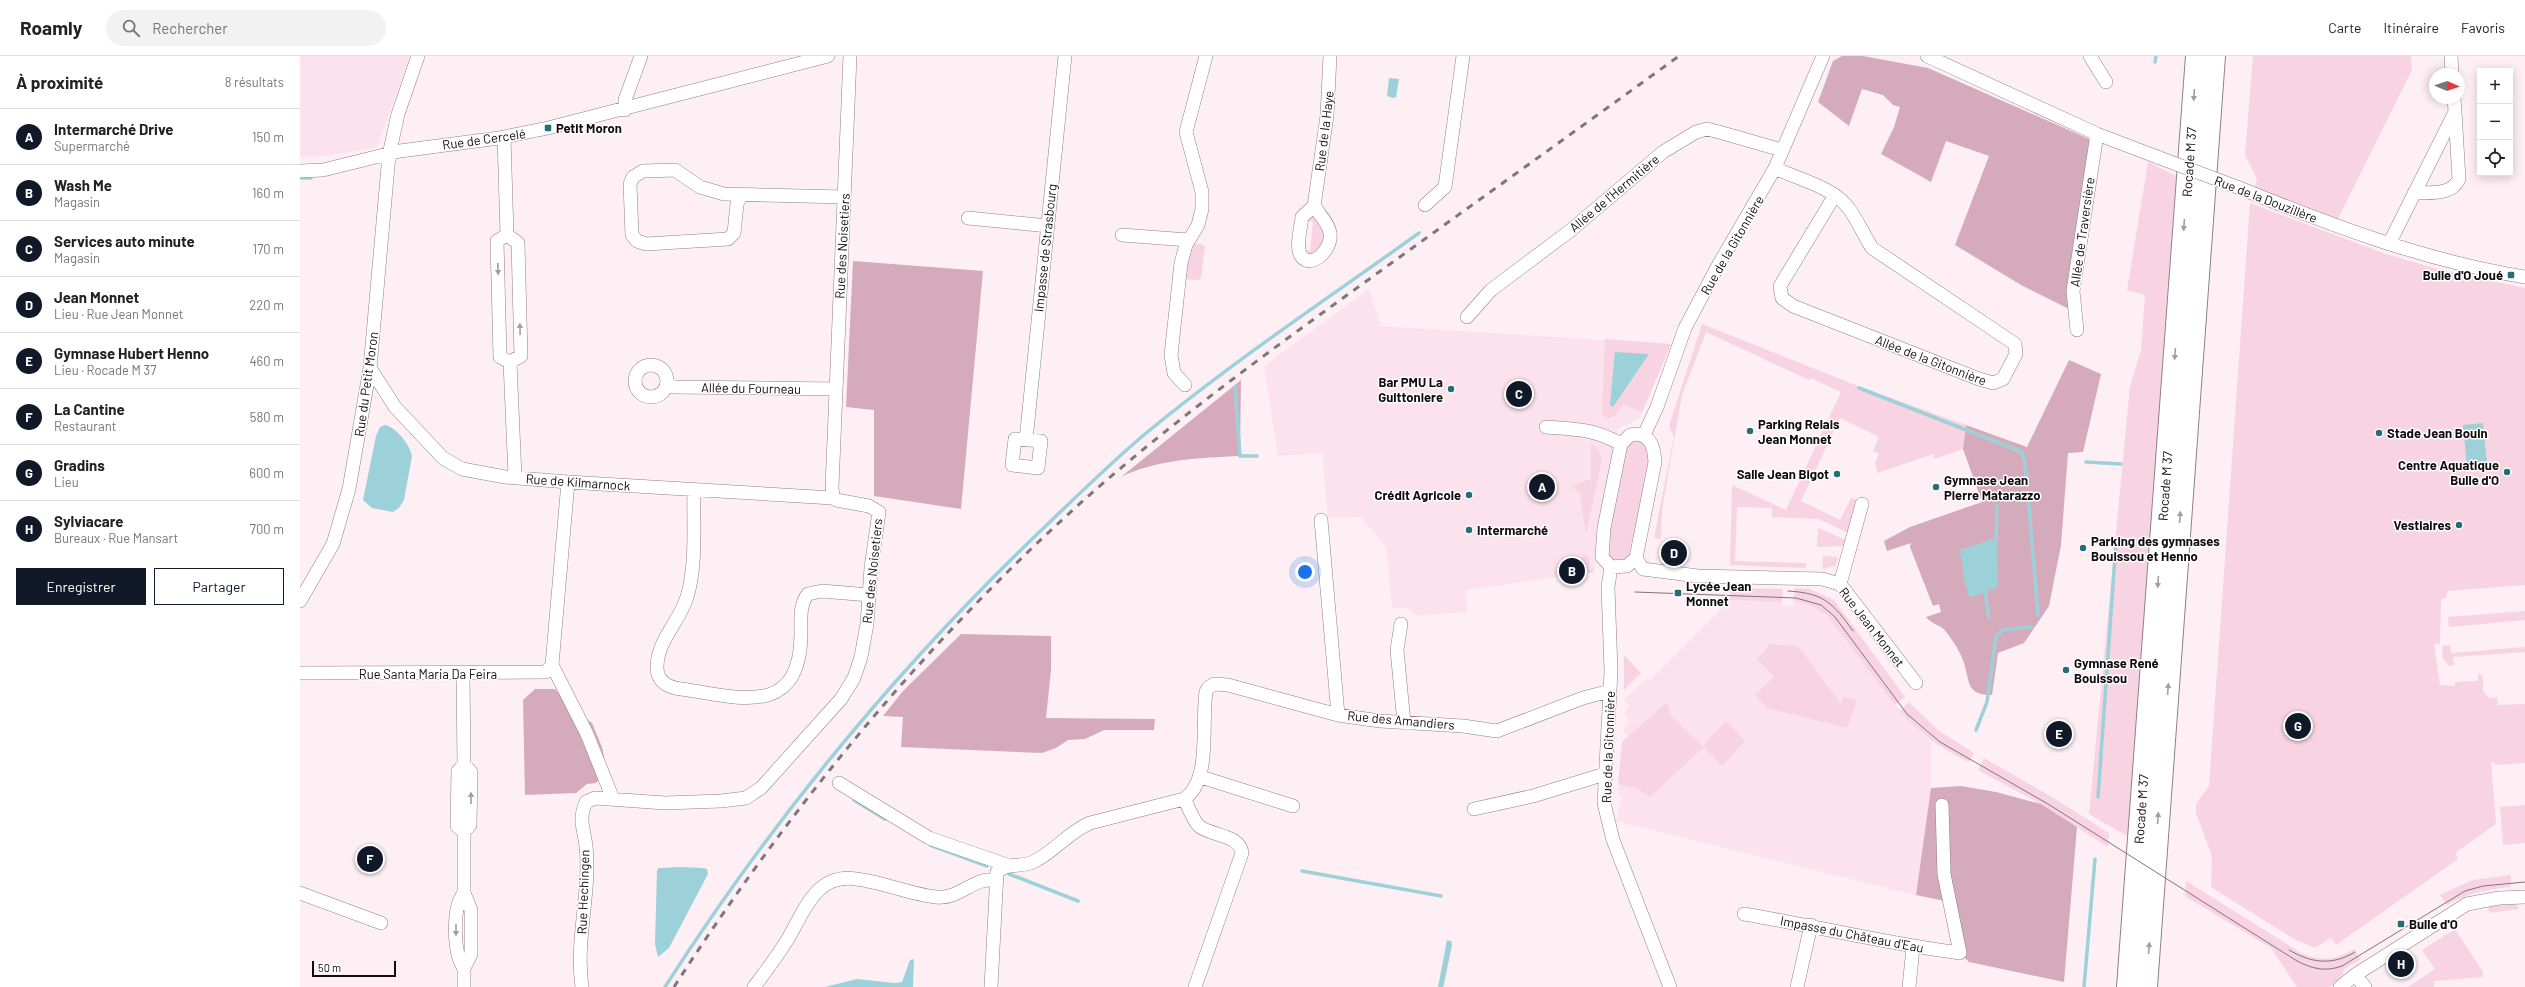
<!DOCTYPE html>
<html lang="fr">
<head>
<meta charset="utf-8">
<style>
	body { margin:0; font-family:Barlow,sans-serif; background:#f2f2f2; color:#222 }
	.controls { position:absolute; right:12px; top:12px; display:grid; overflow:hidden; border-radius:0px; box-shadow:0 2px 10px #0003 }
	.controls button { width:36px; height:36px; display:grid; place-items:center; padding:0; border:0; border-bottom:1px solid #e0e0e0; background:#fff; color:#222; font:20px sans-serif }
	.compass { position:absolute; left:2129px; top:12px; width:36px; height:36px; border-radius:50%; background:#fff; box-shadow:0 2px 10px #0003; rotate:92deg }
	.scale { position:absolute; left:12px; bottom:10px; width:84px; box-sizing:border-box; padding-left:4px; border:2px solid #120c0e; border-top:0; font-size:11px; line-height:14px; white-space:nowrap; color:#120c0e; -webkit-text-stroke:3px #fff; paint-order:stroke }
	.you { position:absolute; left:1005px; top:516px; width:14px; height:14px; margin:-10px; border:3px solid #fff; border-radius:50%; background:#1a73e8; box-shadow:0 0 0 6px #1a73e833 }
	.badge { display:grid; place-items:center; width:26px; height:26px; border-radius:50%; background:#111827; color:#fff; font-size:13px; font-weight:700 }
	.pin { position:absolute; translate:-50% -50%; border:2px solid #fff; box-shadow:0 1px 4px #0006 }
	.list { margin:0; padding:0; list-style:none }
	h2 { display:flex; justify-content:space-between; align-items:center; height:52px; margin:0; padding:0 16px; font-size:17px }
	h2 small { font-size:13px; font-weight:400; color:#767676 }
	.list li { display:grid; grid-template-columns:26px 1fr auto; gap:12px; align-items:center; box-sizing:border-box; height:56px; padding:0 16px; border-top:1px solid #e0e0e0 }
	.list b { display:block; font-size:15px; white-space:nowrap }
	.list p { margin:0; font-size:13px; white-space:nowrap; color:#767676 }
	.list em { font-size:13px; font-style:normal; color:#767676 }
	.actions { display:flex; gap:8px; padding:12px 16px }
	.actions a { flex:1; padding:9px 0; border:1px solid #111827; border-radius:0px; text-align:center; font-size:14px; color:#111827 }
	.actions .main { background:#111827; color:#fff }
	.icon { flex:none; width:22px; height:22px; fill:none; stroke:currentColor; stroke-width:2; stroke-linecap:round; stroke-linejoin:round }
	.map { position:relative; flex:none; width:2225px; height:931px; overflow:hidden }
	header { display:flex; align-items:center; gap:24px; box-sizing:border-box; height:56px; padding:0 20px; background:#fff; border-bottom:1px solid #e0e0e0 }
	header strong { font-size:19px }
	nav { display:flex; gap:22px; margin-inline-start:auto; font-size:14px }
	.search { width:280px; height:36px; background:#f2f2f2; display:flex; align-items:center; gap:10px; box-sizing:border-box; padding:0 14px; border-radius:22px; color:#767676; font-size:15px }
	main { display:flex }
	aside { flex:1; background:#fff }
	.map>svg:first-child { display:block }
	.built { fill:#fce2ec }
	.green { fill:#f8d3e2 }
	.forest { fill:#d5abbc }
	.water { fill:#9dd1d9 }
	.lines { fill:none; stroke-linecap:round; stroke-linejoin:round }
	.stream { stroke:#9dd1d9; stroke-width:3.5 }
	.street-casing { stroke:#908086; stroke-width:14 }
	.highway-casing { stroke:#908086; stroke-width:24 }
	.street { stroke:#fff; stroke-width:13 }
	.highway { stroke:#fff; stroke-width:22 }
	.tram { stroke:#7f7679; stroke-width:1 }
	.rail { stroke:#7f7679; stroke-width:3; stroke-dasharray:7 7; stroke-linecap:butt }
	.street-bridge-casing { stroke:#908086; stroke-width:14; stroke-linecap:butt }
	.street-bridge { stroke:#fff; stroke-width:13 }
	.oneway { fill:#a09e9f }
	.poi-dot { fill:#256e78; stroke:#fff; stroke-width:1.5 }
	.labels { text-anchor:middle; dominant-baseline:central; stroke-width:3; stroke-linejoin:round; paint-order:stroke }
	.poi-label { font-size:13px; font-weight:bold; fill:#120c0e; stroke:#fff; text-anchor:start }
	.street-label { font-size:13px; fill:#120c0e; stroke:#fff }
</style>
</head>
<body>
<header>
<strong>Roamly</strong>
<div class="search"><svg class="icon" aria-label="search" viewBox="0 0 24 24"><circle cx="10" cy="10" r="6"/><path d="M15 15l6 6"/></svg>Rechercher</div>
<nav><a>Carte</a><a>Itinéraire</a><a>Favoris</a></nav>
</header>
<main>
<aside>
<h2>À proximité<small>8 résultats</small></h2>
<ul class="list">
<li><span class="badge">A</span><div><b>Intermarché Drive</b><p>Supermarché</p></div><em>150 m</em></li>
<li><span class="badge">B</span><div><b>Wash Me</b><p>Magasin</p></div><em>160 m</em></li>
<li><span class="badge">C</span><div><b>Services auto minute</b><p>Magasin</p></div><em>170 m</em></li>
<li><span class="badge">D</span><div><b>Jean Monnet</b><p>Lieu · Rue Jean Monnet</p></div><em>220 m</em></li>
<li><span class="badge">E</span><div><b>Gymnase Hubert Henno</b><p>Lieu · Rocade M 37</p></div><em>460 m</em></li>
<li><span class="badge">F</span><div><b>La Cantine</b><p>Restaurant</p></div><em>580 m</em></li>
<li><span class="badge">G</span><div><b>Gradins</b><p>Lieu</p></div><em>600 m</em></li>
<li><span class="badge">H</span><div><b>Sylviacare</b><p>Bureaux · Rue Mansart</p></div><em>700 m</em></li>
</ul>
<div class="actions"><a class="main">Enregistrer</a><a>Partager</a></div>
</aside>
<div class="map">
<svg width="2225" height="931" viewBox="0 0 2225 931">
	<rect width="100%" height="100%" fill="#fdeff4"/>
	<path class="built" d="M0 0H110L77 91 25 100 0 101Z
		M1069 233 1081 270 1371 288 1340 362 1318 373 1294 516 1166 534 1167 556 1116 560 1112 554 1106 552H1092L1086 491 1061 461 1028 462 1022 397 978 400 964 310Z
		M1430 544 1482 546V550H1493V544L1512 550 1522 555 1534 567 1600 655 1631 686V732L1616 839 1316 765 1322 741 1318 740 1322 686 1328 680 1323 674 1329 665 1324 657 1330 650 1324 645 1325 642 1346 623 1349 625Z"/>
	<path class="green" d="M1953 0H2111L2112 14 2035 169 1953 138 1957 123 1945 99Z
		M1848 106 1876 120 1829 781 1789 758 1830 330 1841 294 1845 239 1827 234Z
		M1950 147 2086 198 2141 214 2225 232V529L2147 535V541L2141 544 2140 588H2134L2140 629 2155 630V626L2178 625V617L2183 620V635L2189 642 2197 641 2198 649 2225 648V707L2197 709 2191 705 2196 768 2155 797 2158 803 2036 889 2031 882 2015 892 1994 883 1911 831 1912 800 1896 757V748L1909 730Z
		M1013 159 1026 171 1022 195 1008 199 1002 192 1010 195 1013 166 1006 163Z
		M894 188H902L905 191 901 222 898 224 884 223 889 198Z
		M1402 268 1558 330 1666 369 1663 393 1635 403 1633 398 1578 417 1575 407 1579 398 1573 395 1579 381 1540 362 1501 445 1540 464 1551 442 1557 444 1549 475 1546 476 1519 463 1472 461V452L1437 451 1435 505 1506 507V512L1430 509 1432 429 1486 454 1541 336 1511 322 1509 324 1406 276 1382 339 1362 454 1361 483 1354 482 1374 381 1369 370Z
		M1305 283 1371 288 1342 356 1323 348 1317 358 1309 362 1302 360Z
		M1334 385H1342L1351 397 1330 499 1325 504 1314 506 1306 497 1326 390Z
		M1291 388 1297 391 1302 402 1286 479 1280 438 1272 430 1291 423Z
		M1518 472 1546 484 1545 490 1517 491Z
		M1284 497 1290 503 1289 514 1293 513 1294 516 1276 519 1275 512 1278 508 1279 512 1285 511 1284 507H1279Z
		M1523 500 1538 501 1535 510 1522 513Z
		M1430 532 1483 533 1482 546 1430 544Z
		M1495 532 1510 533 1534 544 1605 641 1595 649 1527 559 1512 550 1493 544Z
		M2225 555V564L2149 571 2148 561Z
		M1470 588 1498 590 1541 648 1543 641 1557 644 1547 672 1467 652 1455 639 1474 621 1457 603Z
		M2150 589 2151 597 2225 591V596L2153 601 2154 609 2149 610 2143 603 2142 590Z
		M1324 599 1341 617 1324 634Z
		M1367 646 1371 660 1404 691 1407 684 1426 665 1445 685 1422 710 1404 691 1350 741 1338 733 1318 728 1322 686Z
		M1609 646 1638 674 1674 697 1669 706C1642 693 1620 678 1600 655Z
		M1684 702 1755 743 1809 777 1808 791 1741 748 1678 714Z
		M2225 749V787L2203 789 2200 751Z
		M2211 819V831C2187 833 2168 837 2147 849L2140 839 2173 824Z
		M1886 825 2001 897C2021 906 2036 904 2054 893L2061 903 2044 913 2043 918 2030 931H1997L1971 892 1885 840Z
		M2216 848 2219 853 2189 857 2188 850Z
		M2155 873 2183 916V921L2134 925V931H2108L2135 913 2122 894Z"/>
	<path class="forest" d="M1542 0H1563L1628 12 1796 86 1775 256 1721 229 1655 189 1689 100 1646 85 1631 126 1581 98 1594 71 1600 51 1593 49 1583 39 1562 33 1549 70 1518 46 1533 5Z
		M553 205 683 215 661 453 574 440V354L546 351Z
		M1769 304 1801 318 1783 396 1768 397 1761 489 1749 550 1724 587 1698 597 1692 639C1666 639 1670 626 1664 607 1661 597 1653 585 1647 577 1641 568 1632 569 1626 561L1641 556 1639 548 1633 550 1610 491 1611 487 1587 495 1584 485 1610 471 1682 446 1663 393 1666 369 1727 391Z
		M941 324 940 400C899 402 858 403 821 421Z
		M661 578 751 580V614L746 662 855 663 854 674H804L785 683 768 684 756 692 742 697 601 691 603 661 583 660 603 635Z
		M235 633H255L270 651 292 667 302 691 307 715 296 727 287 728 276 737 225 739 223 644Z
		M1661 730 1696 736 1741 748 1777 771 1764 926 1669 906 1660 897 1645 845 1616 839 1631 732Z"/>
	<path class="water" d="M1089 22 1099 23 1096 41 1093 42 1087 40Z
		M1315 296 1349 298 1313 351 1310 349Z
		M2183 367 2187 408 2167 410 2163 369Z
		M85 369C96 371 110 389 112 400L104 444 99 452 93 456 72 452 63 444 76 380 80 371Z
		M1692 483 1697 487 1698 531 1670 542 1665 528 1660 494Z
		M380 811 403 812 407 813 408 818 369 892 358 901 355 888 357 814 359 812Z
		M1147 884 1151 885 1152 889 1144 928 1143 931H1138Z
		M614 903 613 931H525L557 923 594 927 602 926 610 904Z"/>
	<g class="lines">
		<path class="stream" d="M1855 6 1856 0
			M0 122H11
			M935 331 940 400H957
			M1559 332 1720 395 1723 397 1727 425
			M1786 406 1821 408
			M1728 438 1738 559
			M1696 485 1697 450
			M1685 535 1689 562
			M1676 674 1687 646 1696 580 1703 574 1732 571
			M1798 741 1816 486
			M554 744 585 763
			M630 789 687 810
			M1002 815 1141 840
			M709 818 778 845
			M365 931C475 759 605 603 753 463 783 434 813 405 845 378 932 306 1027 243 1119 177
			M1784 931 1795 803"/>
		<defs>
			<path id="street" d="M1627 0 1797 78 1860 102
				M1790 0 1806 26
				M2151 0 2152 18
				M325 54V44L341 0
				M204 81 207 179
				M1475 112C1497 123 1530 130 1546 149 1557 162 1563 178 1572 192L1715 288 1716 298 1703 323 1693 327 1679 323 1493 250 1482 242 1480 230 1535 139
				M0 115 23 114 100 95 199 82 248 72 528 0
				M1937 131C2030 169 2125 205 2225 221
				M2114 137C2131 136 2151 140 2159 123L2155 56
				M441 139 437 148 434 177 428 183 346 188 337 185 332 179 330 128 333 121 343 115 375 114 400 131 424 138 544 141
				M1125 149 1145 131 1163 0
				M1014 150 1002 161C1001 171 996 189 1000 198 1009 216 1033 194 1030 177 1029 168 1019 158 1014 150L1027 60 1030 0
				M668 162 748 170
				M207 179 218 187 221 300 210 306
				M207 179 197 185 200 301 210 306
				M822 179 888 184
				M2089 188 2155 56 2154 42
				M1167 261 1191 234 1271 174 1363 96 1396 76 1407 73 1419 76 1482 94
				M1777 274 1773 235 1797 78
				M210 306 215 421
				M335 325a16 16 0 1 1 32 0a16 16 0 1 1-32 0Z
				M70 312 95 351 143 402 162 413 205 421 268 426 533 442
				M367 328 374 331 536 333
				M885 329 874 317 871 299 881 207 886 189 898 169 902 153V136L886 76 906 0
				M1246 371C1277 373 1294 373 1321 388
				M1337 378C1352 380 1354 393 1355 406L1336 502 1327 510 1311 511 1302 501 1304 472 1321 388 1330 379Z
				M1344 379 1357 351 1385 272 1419 208 1475 112 1523 0
				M715 383 741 385 738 412 712 409Z
				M726 384 765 0
				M394 434C393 468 397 508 387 541 380 565 357 585 357 611 357 623 364 629 375 632 434 640 500 665 501 579 501 565 499 549 508 538L522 535 569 539
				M1021 464 1038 659
				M1336 502 1343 513 1398 520 1522 523 1540 528 1616 627
				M1311 511 1308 531 1311 615 1304 747 1313 784 1370 931
				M1540 528 1562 448
				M0 545 33 488 49 433 70 312 89 99 98 58 118 0
				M1101 568 1097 594 1104 667
				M252 609 287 678 313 743
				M0 617 246 616 252 609 268 426
				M163 618 164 709
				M164 709 171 716 170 769 164 776
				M164 709 158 715 157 770 164 776
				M901 721 993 750
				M539 727 629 782 707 809
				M884 743C889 751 892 763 899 770 910 780 940 778 942 797L895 931
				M1174 753 1233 740 1305 718
				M164 776V837L171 854V898L164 912V931
				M0 837 81 867
				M164 837C152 851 153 897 164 912
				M1444 858C1516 870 1587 888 1660 897L1644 818 1642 749
				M2055 919 2065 931
				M282 931C275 884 291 837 286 790 284 773 278 764 286 746L295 742 365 747 421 745 446 742 461 732 541 643 554 622 561 601 567 568 571 512 579 456 569 450 536 444 533 442 532 431 550 0
				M454 931C466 915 479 898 489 881 505 853 517 817 556 823 583 826 609 838 636 841 659 844 673 821 695 824
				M691 931 697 816C708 806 720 812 733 806 753 797 767 777 790 767L884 743C912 725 901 666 906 636L908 632 914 628 928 629 1038 659 1080 665 1163 670 1197 675 1283 642 1310 635
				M1497 931 1511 869
				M1609 931 1613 892
				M2040 931 2055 919 2167 848 2199 842 2225 841"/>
			<path id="highway" d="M1828 931 1897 0
				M1846 931 1914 0"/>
		</defs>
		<use href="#street" class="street-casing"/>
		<use href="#highway" class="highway-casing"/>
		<use href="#street" class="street"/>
		<use href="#highway" class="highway"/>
		<path class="tram" d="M1488 535C1524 537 1533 547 1553 575
			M1335 536 1496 542 1521 549 1535 561 1607 658 1640 686 1748 748 1997 905C2013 913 2025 916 2042 910L2165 835 2183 830 2225 826
			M1989 894C2011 907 2032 910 2055 896"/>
		<path class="rail" d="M374 931C492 748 631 579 794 435 887 354 986 283 1086 211 1183 141 1281 71 1379 0"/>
		<defs>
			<path id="street-bridge" d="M1860 102 1937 131"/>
		</defs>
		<use href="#street-bridge" class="street-bridge-casing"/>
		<use href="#street-bridge" class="street-bridge"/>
	</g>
	<defs><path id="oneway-solid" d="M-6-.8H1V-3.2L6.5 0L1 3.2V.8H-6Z"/></defs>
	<g class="oneway">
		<use href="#oneway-solid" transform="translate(1894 39) rotate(94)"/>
		<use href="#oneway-solid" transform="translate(1884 169) rotate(94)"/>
		<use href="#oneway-solid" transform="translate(198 213) rotate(88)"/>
		<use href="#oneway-solid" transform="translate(220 273) rotate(-91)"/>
		<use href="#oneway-solid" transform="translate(1875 298) rotate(94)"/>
		<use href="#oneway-solid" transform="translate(1880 461) rotate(-86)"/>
		<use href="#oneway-solid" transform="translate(1858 526) rotate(94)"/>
		<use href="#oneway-solid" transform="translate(1868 633) rotate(-86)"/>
		<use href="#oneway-solid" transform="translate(171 742) rotate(-90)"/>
		<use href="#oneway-solid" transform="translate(1858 762) rotate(-86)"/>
		<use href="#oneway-solid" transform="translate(156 874) rotate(90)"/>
		<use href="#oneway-solid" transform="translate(1849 892) rotate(-86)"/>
	</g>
	<g class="poi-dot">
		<rect x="244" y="68" width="8" height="8" rx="2"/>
		<rect x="2207" y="215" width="8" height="8" rx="2"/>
		<circle cx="1151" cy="333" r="4"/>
		<circle cx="1450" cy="375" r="4"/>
		<circle cx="2079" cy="377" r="4"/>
		<circle cx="2207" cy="416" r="4"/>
		<circle cx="1537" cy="418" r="4"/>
		<circle cx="1636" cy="431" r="4"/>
		<circle cx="1169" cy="439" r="4"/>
		<circle cx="2159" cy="469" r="4"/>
		<circle cx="1169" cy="474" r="4"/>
		<circle cx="1783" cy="492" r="4"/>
		<rect x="1374" y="533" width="8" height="8" rx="2"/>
		<circle cx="1766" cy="614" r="4"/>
		<rect x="2097" y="864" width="8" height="8" rx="2"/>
	</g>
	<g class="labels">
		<g class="poi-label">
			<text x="256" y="72">Petit Moron</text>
			<text x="2203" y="219" text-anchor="end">Bulle d'O Joué</text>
			<text x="1143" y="326" text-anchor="end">Bar PMU La<tspan x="1143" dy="15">Guittoniere</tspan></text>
			<text x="1458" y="368">Parking Relais<tspan x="1458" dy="15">Jean Monnet</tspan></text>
			<text x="2087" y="377">Stade Jean Bouin</text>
			<text x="2199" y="409" text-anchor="end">Centre Aquatique<tspan x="2199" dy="15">Bulle d'O</tspan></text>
			<text x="1529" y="418" text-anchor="end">Salle Jean Bigot</text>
			<text x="1644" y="424">Gymnase Jean<tspan x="1644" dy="15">Pierre Matarazzo</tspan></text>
			<text x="1161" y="439" text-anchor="end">Crédit Agricole</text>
			<text x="2151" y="469" text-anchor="end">Vestiaires</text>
			<text x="1177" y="474">Intermarché</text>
			<text x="1791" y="485">Parking des gymnases<tspan x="1791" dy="15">Bouissou et Henno</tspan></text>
			<text x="1386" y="530">Lycée Jean<tspan x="1386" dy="15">Monnet</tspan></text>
			<text x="1774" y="607">Gymnase René<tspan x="1774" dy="15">Bouissou</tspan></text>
			<text x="2109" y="868">Bulle d'O</text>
		</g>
		<g class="street-label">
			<text transform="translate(1024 75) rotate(-83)">Rue de la Haye</text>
			<text transform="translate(184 83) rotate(-8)">Rue de Cercelé</text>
			<text transform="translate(1889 106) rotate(-86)">Rocade M 37</text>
			<text transform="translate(1314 137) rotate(-40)">Allée de l'Hermitière</text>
			<text transform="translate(1966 143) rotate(21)">Rue de la Douzillère</text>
			<text transform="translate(1782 176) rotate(-82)">Allée de Traversière</text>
			<text transform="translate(1432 189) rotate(-60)">Rue de la Gitonnière</text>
			<text transform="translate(542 190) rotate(-87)">Rue des Noisetiers</text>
			<text transform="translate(745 192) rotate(-84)">Impasse de Strasbourg</text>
			<text transform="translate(1631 304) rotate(21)">Allée de la Gitonnière</text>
			<text transform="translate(66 328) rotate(-82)">Rue du Petit Moron</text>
			<text transform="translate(451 332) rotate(1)">Allée du Fourneau</text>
			<text transform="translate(278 426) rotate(4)">Rue de Kilmarnock</text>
			<text transform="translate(1865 430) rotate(-86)">Rocade M 37</text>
			<text transform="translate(572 515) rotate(-84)">Rue des Noisetiers</text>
			<text transform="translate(1572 571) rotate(52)">Rue Jean Monnet</text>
			<text x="128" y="618">Rue Santa Maria Da Feira</text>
			<text transform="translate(1101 664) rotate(5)">Rue des Amandiers</text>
			<text transform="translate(1308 691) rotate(-88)">Rue de la Gitonnière</text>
			<text transform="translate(1841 753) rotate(-86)">Rocade M 37</text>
			<text transform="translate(283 836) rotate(-88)">Rue Hechingen</text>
			<text transform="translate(1552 878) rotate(11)">Impasse du Château d'Eau</text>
		</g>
	</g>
</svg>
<div class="controls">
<button>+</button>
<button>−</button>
<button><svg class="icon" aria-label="locate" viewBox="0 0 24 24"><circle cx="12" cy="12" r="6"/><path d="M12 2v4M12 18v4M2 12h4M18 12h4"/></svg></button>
</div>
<svg class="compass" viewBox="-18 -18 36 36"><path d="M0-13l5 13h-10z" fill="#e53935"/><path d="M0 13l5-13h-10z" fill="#767676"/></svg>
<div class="scale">50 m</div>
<div class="you"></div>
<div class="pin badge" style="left:1242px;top:431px">A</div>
<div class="pin badge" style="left:1272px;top:515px">B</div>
<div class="pin badge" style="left:1219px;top:338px">C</div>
<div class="pin badge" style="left:1374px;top:497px">D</div>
<div class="pin badge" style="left:1759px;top:678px">E</div>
<div class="pin badge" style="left:70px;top:803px">F</div>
<div class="pin badge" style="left:1998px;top:670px">G</div>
<div class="pin badge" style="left:2101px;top:908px">H</div>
</div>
</main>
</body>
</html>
